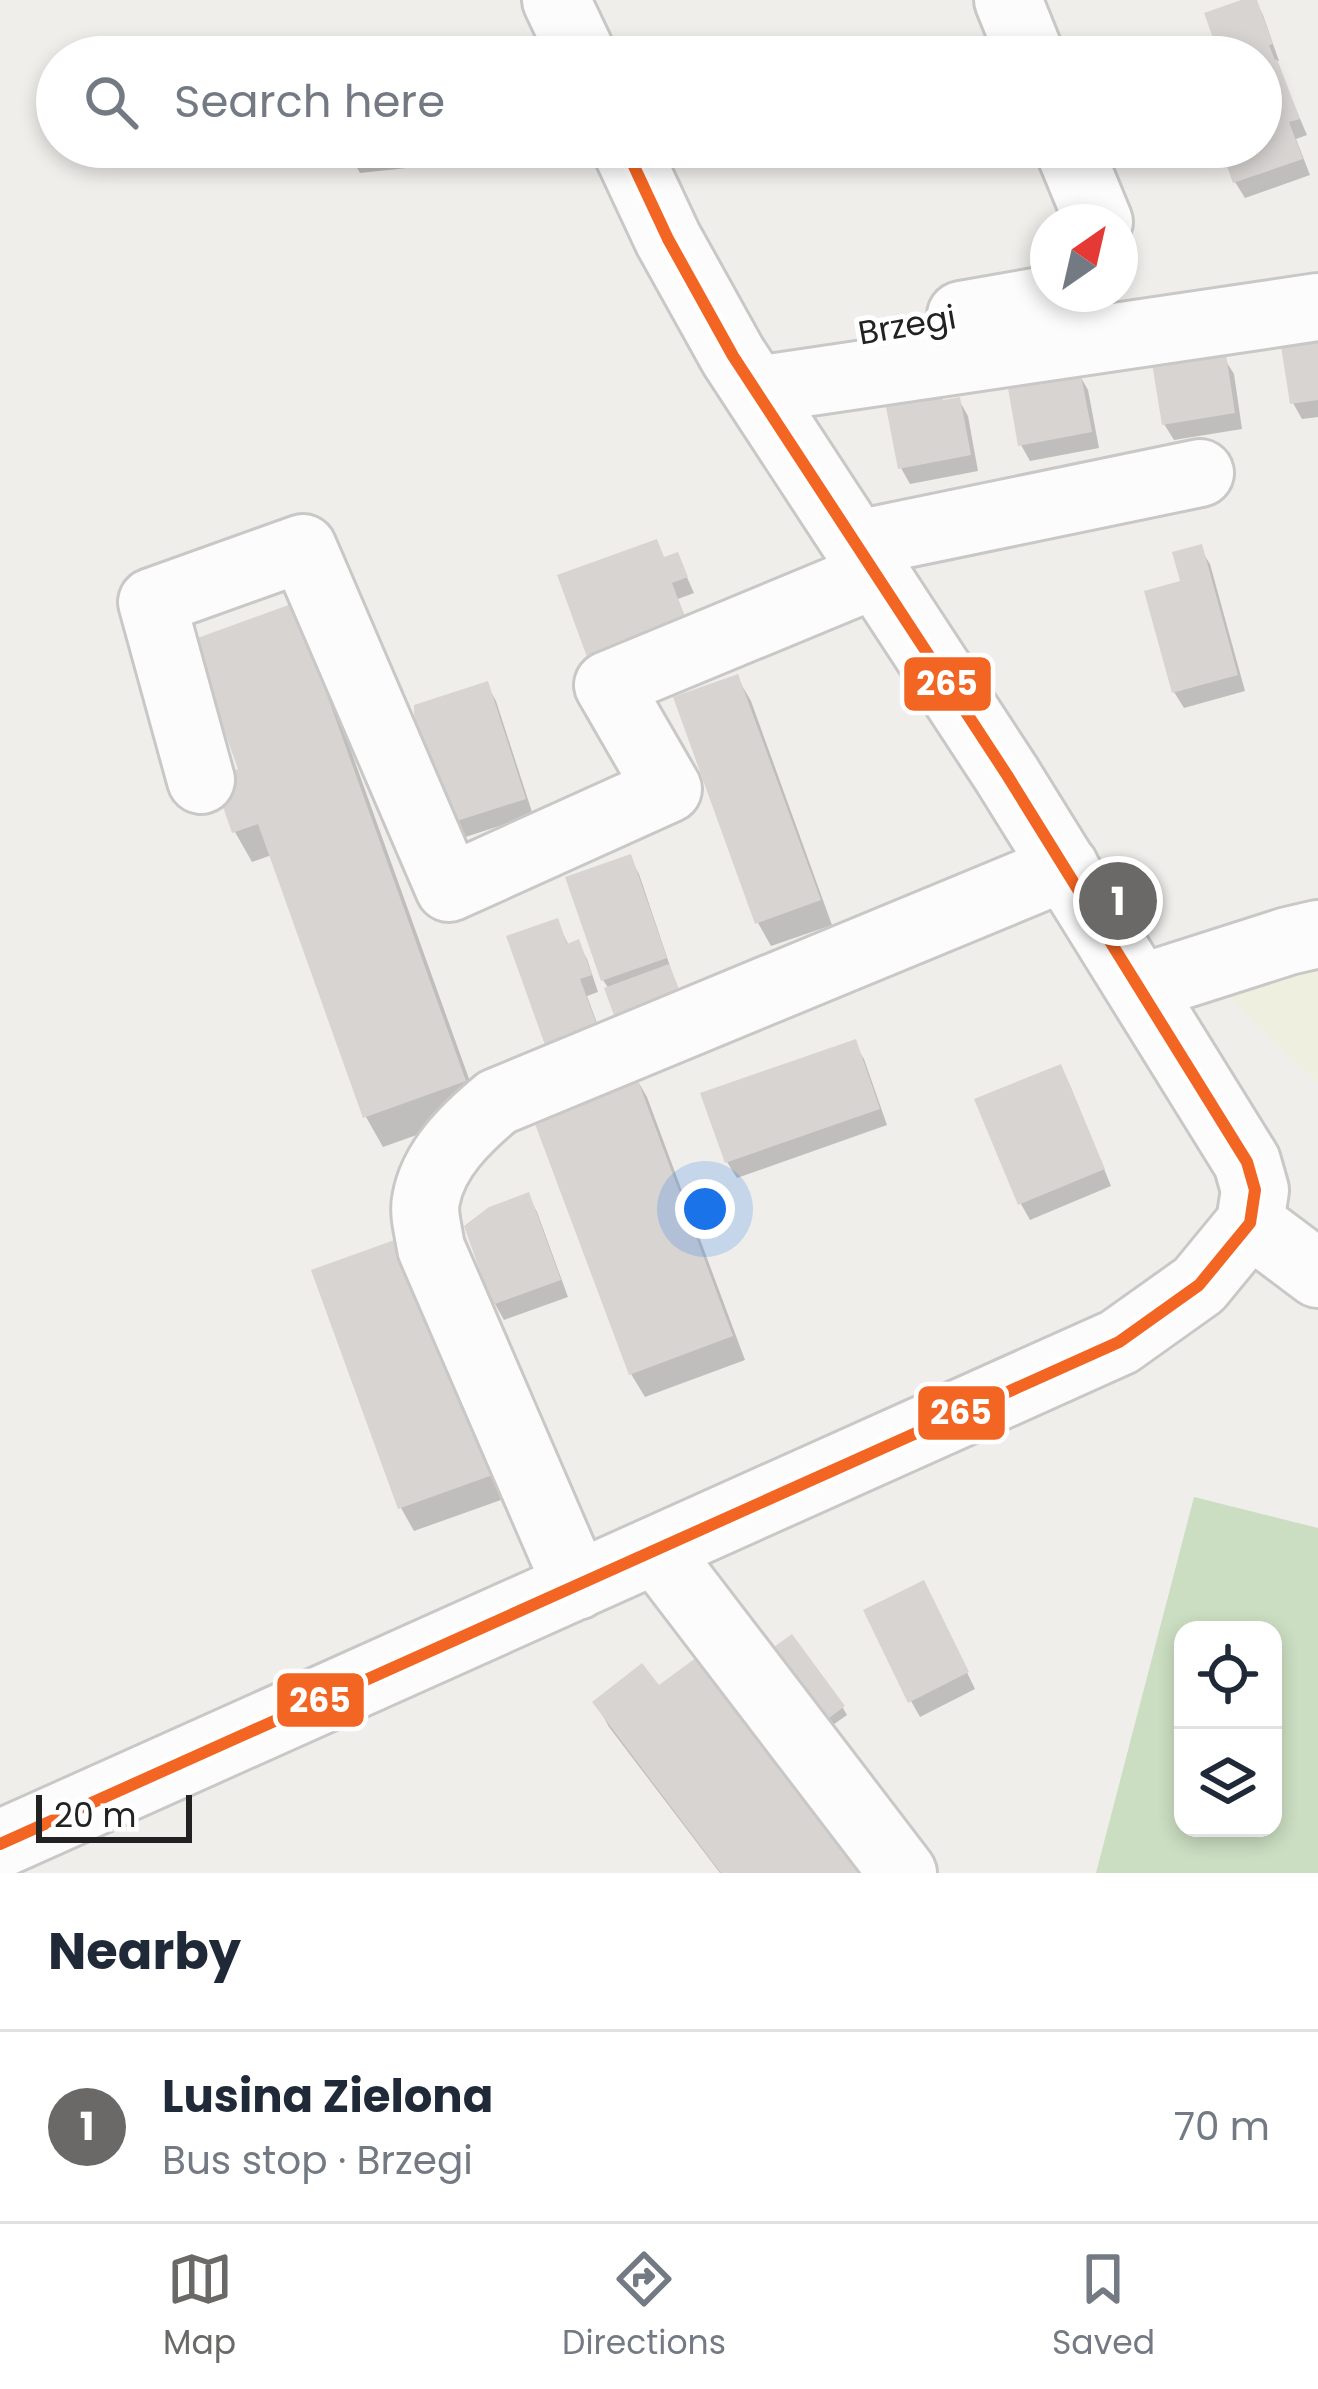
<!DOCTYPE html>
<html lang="en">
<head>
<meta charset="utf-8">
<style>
	body { margin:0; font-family:Poppins,sans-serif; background:#f2f2f3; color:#1f2937 }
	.controls { position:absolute; right:36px; bottom:36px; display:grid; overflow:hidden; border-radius:24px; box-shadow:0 6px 18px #0003 }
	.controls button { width:108px; height:108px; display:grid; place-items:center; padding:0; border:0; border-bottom:3px solid #e0e1e3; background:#fff; color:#1f2937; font:60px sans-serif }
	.compass { position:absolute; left:1030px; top:204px; width:108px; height:108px; border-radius:50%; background:#fff; box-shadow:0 6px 18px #0003; rotate:34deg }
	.scale { position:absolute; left:36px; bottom:30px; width:156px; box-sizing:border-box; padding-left:12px; border:6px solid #222; border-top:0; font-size:33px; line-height:42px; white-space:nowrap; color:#222; -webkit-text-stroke:9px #fff; paint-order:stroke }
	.you { position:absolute; left:705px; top:1209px; width:42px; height:42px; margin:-30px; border:9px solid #fff; border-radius:50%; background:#1a73e8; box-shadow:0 0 0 18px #1a73e833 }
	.badge { display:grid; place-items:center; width:78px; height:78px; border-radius:50%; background:#6a6968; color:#fff; font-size:39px; font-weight:700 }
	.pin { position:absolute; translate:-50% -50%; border:6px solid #fff; box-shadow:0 3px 12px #0006 }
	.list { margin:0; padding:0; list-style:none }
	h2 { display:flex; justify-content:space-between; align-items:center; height:156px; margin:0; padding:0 48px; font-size:51px }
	h2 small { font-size:39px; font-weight:400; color:#747a83 }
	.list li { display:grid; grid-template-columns:78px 1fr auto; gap:36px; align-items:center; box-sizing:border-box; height:192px; padding:0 48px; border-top:3px solid #e0e1e3 }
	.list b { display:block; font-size:45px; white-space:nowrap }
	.list p { margin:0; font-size:39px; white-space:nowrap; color:#747a83 }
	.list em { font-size:39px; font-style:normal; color:#747a83 }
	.icon { flex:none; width:66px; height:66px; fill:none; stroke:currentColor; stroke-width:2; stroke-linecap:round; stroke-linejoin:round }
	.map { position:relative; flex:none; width:1318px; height:1873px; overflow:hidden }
	.search { position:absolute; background:#fff; box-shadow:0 6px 18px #0003; left:36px; right:36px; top:36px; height:132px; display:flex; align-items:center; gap:30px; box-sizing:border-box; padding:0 42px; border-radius:66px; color:#747a83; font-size:45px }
	.sheet { height:348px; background:#fff }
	nav { display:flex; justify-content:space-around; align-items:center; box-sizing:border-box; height:168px; border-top:3px solid #e0e1e3; background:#fff; font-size:33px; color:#747a83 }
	nav a { display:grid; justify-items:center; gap:6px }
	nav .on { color:#6a6968 }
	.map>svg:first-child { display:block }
	.farmland { fill:#efefdf }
	.forest { fill:#cbdec1; fill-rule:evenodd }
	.shadow { fill:#0003 }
	.building { fill:#d7d4d2 }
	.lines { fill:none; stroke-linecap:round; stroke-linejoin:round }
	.minor-casing { stroke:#c9c8c7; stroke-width:72 }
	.minor { stroke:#fdfcfc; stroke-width:66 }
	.bus-1-casing { stroke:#fff; stroke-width:21 }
	.bus-1 { stroke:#f26522; stroke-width:12 }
	.labels { text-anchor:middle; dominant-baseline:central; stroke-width:10; stroke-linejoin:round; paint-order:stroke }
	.street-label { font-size:33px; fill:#222; stroke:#fff }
	.line-badge { stroke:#fff; stroke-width:4.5 }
	.badge-label { font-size:33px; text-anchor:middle; font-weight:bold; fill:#fff }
</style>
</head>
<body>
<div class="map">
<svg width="1318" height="1873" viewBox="0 0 1318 1873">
	<rect width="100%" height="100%" fill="#f0eeeb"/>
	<path class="farmland" d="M1318 958V1083L1218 986Z"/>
	<path class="forest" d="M1194 1497 1318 1528V1873H1096ZM1183 1630H1273V1828H1183Z"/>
	<path class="shadow" d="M1250 0H1255L1263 15 1279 61H1276L1277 65 1307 135 1296 139 1310 175 1245 198 1235 182 1223 147H1261V57H1223Z
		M350 147H422L425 166 360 173 351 157Z
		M1318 339V417L1302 419 1293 403Z
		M1224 358 1234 374 1242 429 1174 440 1164 424 1209 360Z
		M1079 374 1088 390 1099 448 1030 461 1021 445Z
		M959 400 968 416 978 471 910 484 901 468 943 403Z
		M1200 548 1210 564 1245 691 1184 708 1174 692 1184 583Z
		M677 555 694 593 678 599 685 617 616 649 594 663 590 656 665 560Z
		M310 637 481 1112 383 1147 366 1117 272 855 252 862 235 832 242 770Z
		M737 677 751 701 832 925 771 946 758 923Z
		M487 685 496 701 533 815 450 842Z
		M630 858 639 874 673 975 691 1021 609 989 603 980Z
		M557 921 569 946 578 943 587 959 598 992 587 996 604 1042 557 1059 547 1043Z
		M854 1043 864 1059 887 1125 737 1178 727 1162Z
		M633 1073 647 1097 745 1360 645 1397 631 1374Z
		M1069 1083 1111 1186 1030 1220 1021 1204Z
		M528 1196 537 1212 568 1297 504 1320 495 1304Z
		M315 1271 512 1496 414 1531 401 1508Z
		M932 1600 975 1689 920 1717 911 1701Z
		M775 1660 843 1708 847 1715 827 1729Z
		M659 1690 858 1873H720L609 1727 596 1703Z"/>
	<path class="building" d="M1241 0H1257L1273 44 1269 45 1275 60 1277 59 1300 119 1289 122 1303 159 1233 183 1220 147H1261V57H1220L1204 13Z
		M347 147H423V150L348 157Z
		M1318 336V400L1290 404 1281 346Z
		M1209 353V357L1226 354 1235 413 1162 425 1152 363Z
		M1080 370 1092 432 1018 446 1008 388 1024 385V381Z
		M943 397V400L960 397 971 455 898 469 886 407Z
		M657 539 664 557 678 552 688 577 672 583 686 620 587 657 557 575Z
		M1202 544 1238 675 1172 693 1144 591 1180 581 1172 552Z
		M294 603 466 1081 363 1118 258 824 232 833 213 778 238 769 192 640Z
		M738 674 821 900 755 924 673 697Z
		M488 681 526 799 438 827 415 755 414 705Z
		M631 854 667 958 601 981 565 877Z
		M558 918 567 944 579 939 592 975 580 979 597 1025 545 1045 506 936Z
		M669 964 685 1004 619 1029 604 988Z
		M856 1039 880 1109 725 1163 700 1093Z
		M1061 1064 1105 1169 1018 1205 974 1099Z
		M634 1070 733 1336 629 1375 529 1108Z
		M529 1192 561 1280 492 1305 464 1226 489 1207Z
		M414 1233 501 1472 398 1509 311 1270Z
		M924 1580 969 1672 908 1703 863 1610Z
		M792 1634 845 1706 821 1724 767 1652Z
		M697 1657 861 1873H721L592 1702 642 1663 659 1685Z"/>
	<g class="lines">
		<defs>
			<path id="minor" d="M556 0 583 57
				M1008 0 1031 57
				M625 147 668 239 733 356 1007 775 1247 1162 1255 1190 1250 1223
				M1068 147 1099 222
				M961 315 1081 294
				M756 390 1318 307
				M857 544 1200 473
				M201 780 152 602 303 548 449 888 668 789 608 685 876 574
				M1141 988 1288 941 1318 934
				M1250 1223 1318 1274
				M656 1550 903 1873
				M577 1586 431 1248C429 1233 423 1214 426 1200 433 1159 467 1127 497 1102L1065 867
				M0 1844 1119 1342 1199 1285 1250 1223"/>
		</defs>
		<use href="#minor" class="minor-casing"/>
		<use href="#minor" class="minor"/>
		<defs>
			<path id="bus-1" d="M625 147 668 239 733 356 1007 775 1247 1162 1255 1190 1250 1223
				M0 1844 1119 1342 1199 1285 1250 1223"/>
		</defs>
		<use href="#bus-1" class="bus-1-casing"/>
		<use href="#bus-1" class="bus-1"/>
	</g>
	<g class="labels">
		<g class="street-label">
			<text transform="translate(907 325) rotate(-10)">Brzegi</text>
		</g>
	</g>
	<g class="line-badge">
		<rect x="902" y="655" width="91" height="58" rx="12" fill="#f26522"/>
		<rect x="916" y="1384" width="91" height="58" rx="12" fill="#f26522"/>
		<rect x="275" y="1671" width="91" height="58" rx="12" fill="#f26522"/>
	</g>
	<g class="badge-label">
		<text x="947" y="695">265</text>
		<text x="961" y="1424">265</text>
		<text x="320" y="1712">265</text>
	</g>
</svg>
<div class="controls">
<button><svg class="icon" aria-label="locate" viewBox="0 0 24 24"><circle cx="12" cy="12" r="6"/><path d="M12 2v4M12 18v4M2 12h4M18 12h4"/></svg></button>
<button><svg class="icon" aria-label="layers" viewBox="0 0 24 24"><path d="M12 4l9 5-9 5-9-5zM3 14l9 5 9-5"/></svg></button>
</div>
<svg class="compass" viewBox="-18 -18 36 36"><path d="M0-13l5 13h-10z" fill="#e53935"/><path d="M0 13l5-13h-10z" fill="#747a83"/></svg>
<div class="scale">20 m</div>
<div class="you"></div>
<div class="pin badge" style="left:1118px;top:901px">1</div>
<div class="search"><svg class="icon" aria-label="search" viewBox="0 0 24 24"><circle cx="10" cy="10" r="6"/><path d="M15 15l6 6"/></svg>Search here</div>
</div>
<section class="sheet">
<h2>Nearby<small></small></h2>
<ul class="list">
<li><span class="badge">1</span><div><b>Lusina Zielona</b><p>Bus stop · Brzegi</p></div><em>70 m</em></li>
</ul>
</section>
<nav>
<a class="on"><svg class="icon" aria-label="map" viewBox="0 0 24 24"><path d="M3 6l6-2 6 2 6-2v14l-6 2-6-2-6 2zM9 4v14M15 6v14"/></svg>Map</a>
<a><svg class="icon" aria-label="directions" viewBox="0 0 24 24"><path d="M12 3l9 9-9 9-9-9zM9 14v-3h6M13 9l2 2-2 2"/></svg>Directions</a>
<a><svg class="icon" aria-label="saved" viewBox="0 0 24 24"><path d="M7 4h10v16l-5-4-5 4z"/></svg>Saved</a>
</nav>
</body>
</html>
